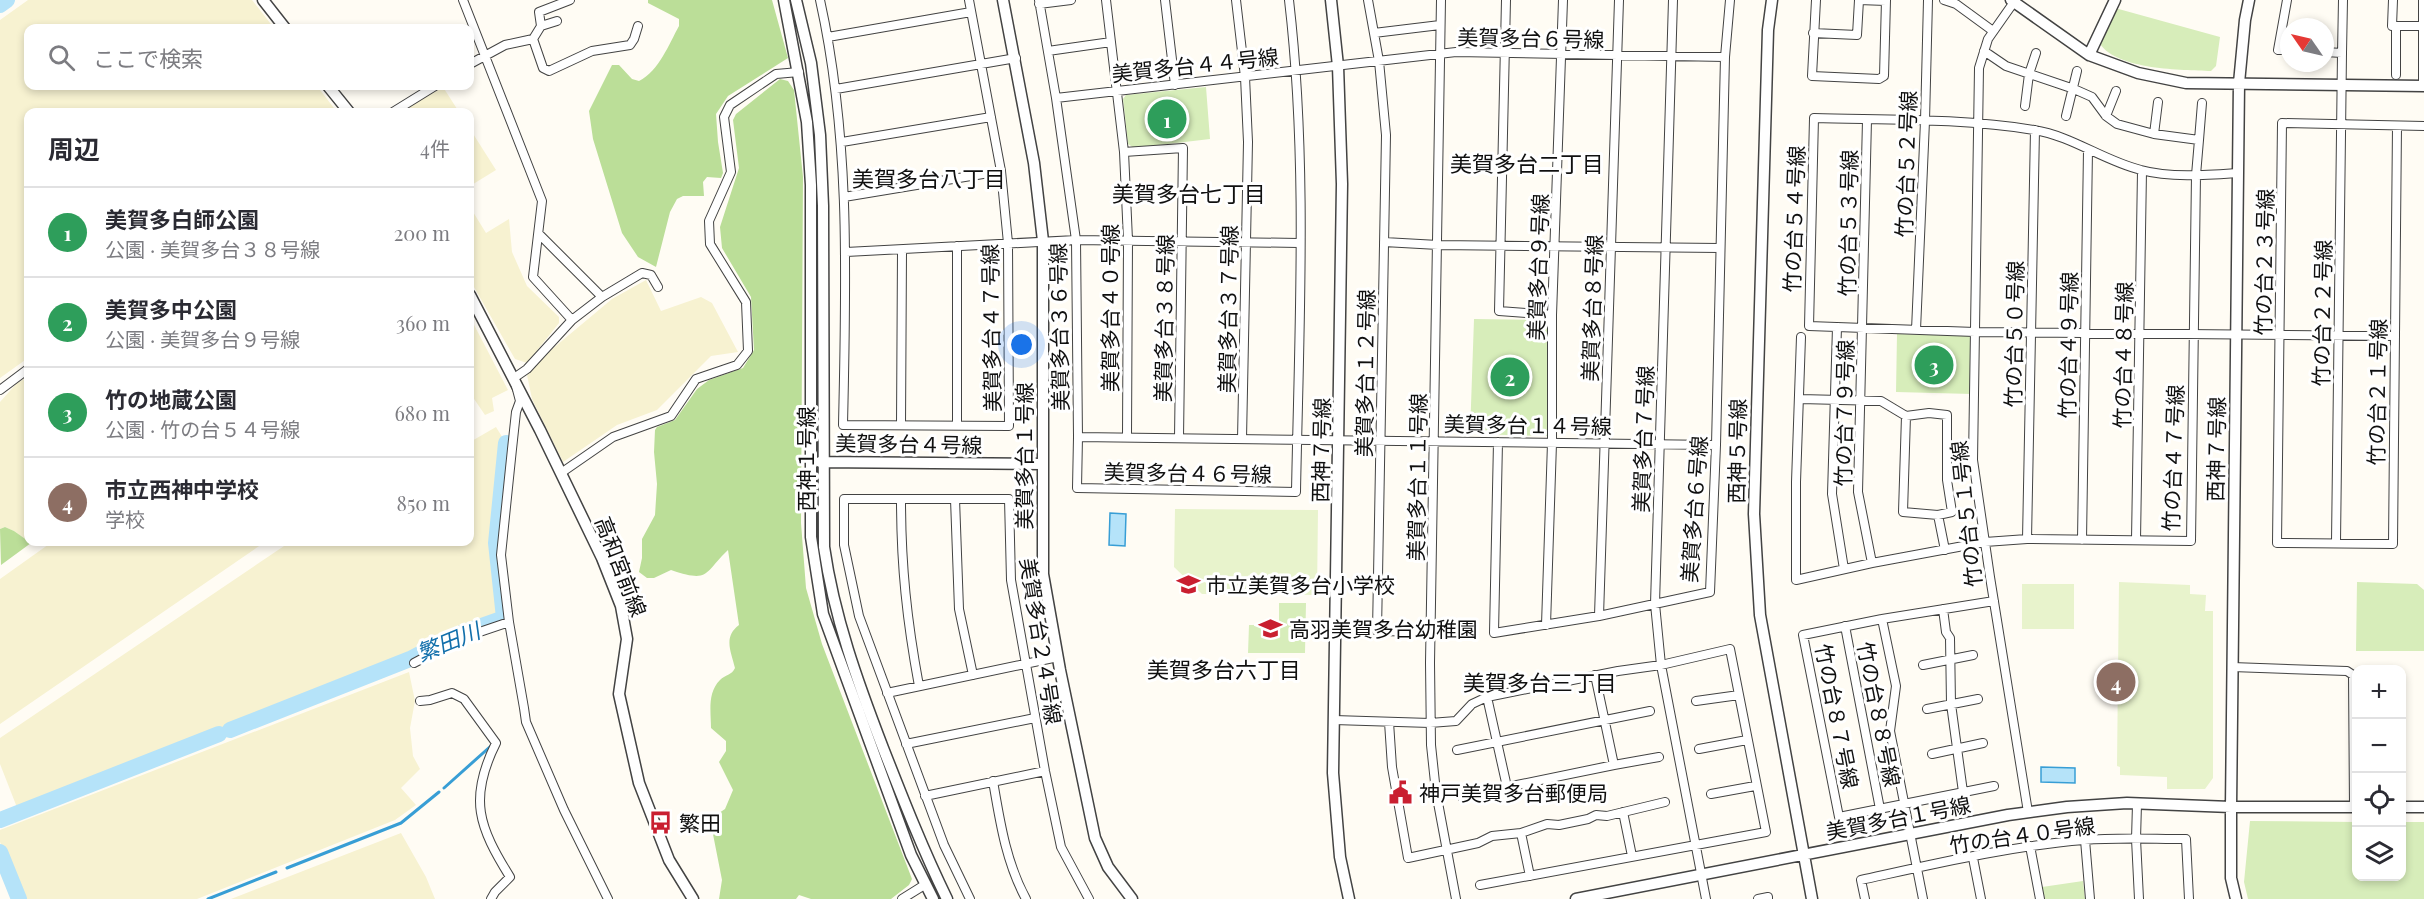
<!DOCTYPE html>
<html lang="ja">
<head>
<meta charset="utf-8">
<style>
	body { margin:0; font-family:"Playfair Display","Noto Sans JP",serif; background:#f2f2f3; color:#2b2b33 }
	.controls { position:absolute; right:18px; bottom:18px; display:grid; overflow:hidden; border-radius:12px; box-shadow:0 3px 9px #0003 }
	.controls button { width:54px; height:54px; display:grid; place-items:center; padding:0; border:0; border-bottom:2px solid #e1e1e2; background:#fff; color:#2b2b33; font:30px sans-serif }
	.compass { position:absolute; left:2280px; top:18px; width:54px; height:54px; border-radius:50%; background:#fff; box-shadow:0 3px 9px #0003; rotate:304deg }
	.you { position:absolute; left:1022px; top:345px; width:21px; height:21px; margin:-15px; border:4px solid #fff; border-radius:50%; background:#1a73e8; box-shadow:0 0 0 9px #1a73e833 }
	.badge { display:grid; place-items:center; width:39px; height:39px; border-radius:50%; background:#d93025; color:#fff; font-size:20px; font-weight:700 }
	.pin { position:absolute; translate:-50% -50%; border:3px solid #fff; box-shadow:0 2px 6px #0006 }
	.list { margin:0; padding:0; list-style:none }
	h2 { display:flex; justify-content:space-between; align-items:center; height:78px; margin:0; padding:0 24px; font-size:26px }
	h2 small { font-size:20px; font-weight:400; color:#7c7c81 }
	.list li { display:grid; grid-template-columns:39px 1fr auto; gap:18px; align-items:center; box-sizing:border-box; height:90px; padding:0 24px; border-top:2px solid #e1e1e2 }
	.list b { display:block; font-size:22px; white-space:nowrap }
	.list p { margin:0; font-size:20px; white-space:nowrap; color:#7c7c81 }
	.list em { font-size:20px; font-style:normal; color:#7c7c81 }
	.icon { flex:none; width:33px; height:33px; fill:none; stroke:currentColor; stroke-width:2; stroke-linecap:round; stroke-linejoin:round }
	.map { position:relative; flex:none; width:2424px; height:899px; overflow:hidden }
	.search { position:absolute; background:#fff; box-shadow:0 3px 9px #0003; left:24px; top:24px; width:450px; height:66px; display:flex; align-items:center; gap:15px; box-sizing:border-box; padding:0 21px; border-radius:12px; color:#7c7c81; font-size:22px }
	.panel { position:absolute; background:#fff; box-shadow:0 3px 9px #0003; left:24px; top:108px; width:450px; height:438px; border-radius:12px }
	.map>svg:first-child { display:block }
	.farmland { fill:#f7f2d1 }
	.green { fill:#d7edba }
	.forest { fill:#bbde98 }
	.pitch { fill:#e8f3cc }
	.water { fill:#b5e3f9; stroke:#389ed5; stroke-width:1.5 }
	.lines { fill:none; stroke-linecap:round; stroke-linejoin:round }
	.stream { stroke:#389ed5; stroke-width:3 }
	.river { stroke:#b5e3f9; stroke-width:16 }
	.minor-casing { stroke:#434343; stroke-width:10 }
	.tertiary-casing { stroke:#434343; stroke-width:13 }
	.minor { stroke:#fff; stroke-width:8 }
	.tertiary { stroke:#fff; stroke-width:10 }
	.labels { text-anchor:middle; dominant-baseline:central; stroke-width:6; stroke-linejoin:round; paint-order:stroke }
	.street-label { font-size:21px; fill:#101010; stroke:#fff }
	.poi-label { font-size:21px; fill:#101010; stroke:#fff; text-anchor:start }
	.neighbourhood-label { font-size:22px; fill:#101010; stroke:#fff }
	.water-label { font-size:22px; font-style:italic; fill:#116fab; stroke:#fff }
</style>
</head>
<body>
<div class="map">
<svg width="2424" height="899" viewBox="0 0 2424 899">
	<rect width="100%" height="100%" fill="#fffcf4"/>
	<path class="farmland" d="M28 0H252L274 28H28V86H317L337 112H28V358L0 378V20Z
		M443 87 459 112H401Z
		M470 129 496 170 470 186Z
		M470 207 486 233 509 219 512 252 527 286 559 317V323L527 363 515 359 470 280Z
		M646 280 661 311 701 297 712 303 738 352 711 356 657 410 617 425 563 462 532 399 527 375 551 350 612 299Z
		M470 317 508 390 492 398 494 411 485 415 470 393Z
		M28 377V541L14 531 5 527 0 529V402L17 383Z
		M496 427 504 440 491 549 501 615 457 630 416 651 18 810 0 764V738L287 544 291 542H470V442Z
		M52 542H265L0 724V579Z
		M409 672 415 701 410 728 413 756 420 769 401 788 416 805 395 820 197 899H22L0 842V830Z
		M401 833 426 877 435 899H231Z"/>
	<path class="green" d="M2115 8 2220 37 2216 66 2211 71C2182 70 2118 70 2100 44Z
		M1206 87 1210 139 1134 148 1128 144 1123 99 1126 95Z
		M1474 319 1550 320 1547 436 1470 434Z
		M1897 334 1969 336 1972 339V394L1896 392Z
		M2357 582 2417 584 2424 590V651H2356Z
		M1279 603H1306L1305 653H1248L1249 625H1279Z
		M2250 821 2356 822V876H2402V822H2424V899H2248L2244 882Z
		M2083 881 2085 899H2045L2042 887Z"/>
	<path class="forest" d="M648 0H772L788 58 728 96 716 114 718 142 723 173 721 178 707 177 703 182 704 196H683L677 199 670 212 656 267 638 257 622 233 593 139 589 111 612 65H619L632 79 639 81C659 71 669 44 679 26V19L648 3Z
		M780 79 788 81 794 90 803 177 801 523 806 588 822 644 912 879 909 885 891 899H811L799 895 796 899H719L722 880 710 819 725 809 733 790 719 762 726 751V741L711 728C711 712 707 693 720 680 725 675 732 675 735 668 731 651 723 637 739 625L728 550C703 574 710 583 671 570L654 578H647L639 572 642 558V539L655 515 657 484 654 452 655 430 657 427 675 420 697 389 709 380 743 368 754 350 751 297 722 248 720 227 739 168 733 120 736 114Z
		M5 527 14 531 31 543 1 565 0 529Z"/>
	<path class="pitch" d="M1175 509 1318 510 1317 595 1202 594 1174 567Z
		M2119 582 2190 585V594L2206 595 2205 611H2213V778L2205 789H2167V777L2120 775V767L2117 766Z
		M2022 584H2074V629H2022Z"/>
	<path class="water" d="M1110 513 1126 514 1125 546 1109 545Z
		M2041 767 2075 768V783L2041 782Z"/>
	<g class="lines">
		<path class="stream" d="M444 788 492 745
			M287 868 401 823 439 792
			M208 899 276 872"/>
		<path class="river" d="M0 5 7 0
			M230 730 410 659 456 635 504 618 496 543 506 443
			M0 820 219 734
			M0 852 19 899"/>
		<defs>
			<path id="minor" d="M463 0 542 201 533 277 572 320 527 369 514 378 520 401 516 412 512 449 501 555 509 622 524 708 526 722 564 810 608 899
				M820 0C851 140 846 282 843 425L1009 426 1008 243 1001 171 969 0
				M1039 0 1056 98 1076 240 1078 437 1716 445
				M1106 0 1124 152 1128 240 1127 437
				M1165 0 1175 85
				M1236 0 1245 77 1248 142 1242 439
				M1368 0 1379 61 1386 135 1377 631 1431 632
				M1441 0 1430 663 1431 745 1436 792 1456 899
				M1506 0 1499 311 1552 315
				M1673 0 1655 604 1661 665 1706 899
				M1816 0 1812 76 1879 79 1884 76 1886 0
				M1944 0 1956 4 1993 31
				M2287 0 2278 50H2289
				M2393 0 2392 26H2422
				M2014 2 1988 39 1979 68 1973 460 1990 577 2028 812
				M1039 4 1071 0
				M541 26 539 12 570 0
				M1374 33 1440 25
				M1813 33 1857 35 1859 0 1886 1
				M828 37 971 12
				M533 39 543 68 549 71 592 51 630 45 634 39 638 26
				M1048 51 1111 42
				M2325 52 2342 53 2336 542
				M2342 53 2343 0
				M470 64 505 45 533 39 541 26 557 21
				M2396 75V26
				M2423 86V0
				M836 89 1016 58
				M1056 98 1456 52 1725 57
				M2025 106 2029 74 2036 53
				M393 112 435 86
				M2066 116 2077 71
				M2106 116 2116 91
				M1867 120 1858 492 1872 563 1985 542 2027 539 2191 541 2196 175 2199 140 2154 134 2117 124 2106 116 2092 97 2074 89 2006 66 1984 51
				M2397 126 2393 544 2277 543 2282 123 2424 126
				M2154 134 2158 102
				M2199 140 2202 103
				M842 142 991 117
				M1124 152 1183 148 1179 438
				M2237 173C2208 175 2170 178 2141 170 2104 161 2072 136 2034 130 1962 118 1887 120 1814 118L1809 326 1975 332 2395 336
				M844 197 1001 171
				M539 234 602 297 572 320
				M1384 242 1438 245 1720 248
				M846 252 1076 240 1299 243
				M602 297 642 273 651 275 658 287
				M1837 327 1832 494 1844 569
				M1916 330 1925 121 1928 0
				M1801 337 1796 482V580L1872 563
				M0 390 28 369
				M1800 399 1881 401 1906 416 1929 413 1947 415V480L1952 512 1938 515 1903 512 1906 416
				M901 425 902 251
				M957 425V246
				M1078 437 1077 488 1296 492C1299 329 1308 162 1289 0
				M1498 442 1494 633 1599 616 1710 592 1716 445 1725 57 1730 0
				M561 473 613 437 671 416 696 379 737 365 748 351 746 302 710 244 709 221 731 172 724 117 730 105 776 74 799 72
				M901 499C901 566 907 621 919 686
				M955 499 959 609 973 675
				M1938 515 1945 550
				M2027 539 2035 130
				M2082 540 2088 150
				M2136 540 2142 171
				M1943 609 1946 632 1950 638 1951 704 1963 792
				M1599 616 1619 0
				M1882 619 1803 635 1839 817 1994 786
				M1546 625 1552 443V315L1563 0
				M1845 626 1880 809
				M414 663 459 639 509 622
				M1923 665 1973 655
				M2232 667 2347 671 2353 675 2354 807
				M887 693 1058 657
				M1487 697 1507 787 1614 765 1595 675
				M420 701 430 700 452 693 464 699 496 743C468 799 479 827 510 877L495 892 491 899
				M1696 701 1739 695
				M1927 709 1978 699
				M1334 720 1430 723 1456 721 1472 704 1487 697 1618 671 1661 665 1730 649 1766 832 1480 885
				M1389 722 1392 767 1408 858 1478 843 1492 836 1521 833 1547 824 1559 825 1588 819 1596 815 1607 816 1665 802
				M906 744 1035 718
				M1699 749 1747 740
				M1457 750 1650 711
				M1932 754 1983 743
				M1614 765 1659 757
				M993 781C1000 822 1006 862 1026 899
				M1711 794 1755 786
				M925 796 1045 771
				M1461 796 1507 787
				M2137 804 2136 839 2139 899
				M1623 812 1632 856
				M1521 833 1530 876
				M2085 840 2090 899
				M2030 846 2040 899
				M1973 858 1981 899
				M902 899 926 884
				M970 899 944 845 859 616 844 545V499H1009L1011 580 1045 771 1061 847 1089 899
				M1758 899 1768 897V899
				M1865 899 1861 880C1934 864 2010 846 2084 840 2118 837 2152 839 2186 839L2189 899
				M1923 899 1890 731 1896 686 1882 619 1994 601"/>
			<path id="tertiary" d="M263 0 285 28
				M784 0 807 122 811 185V537L823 614 911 855 933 899
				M796 0 811 63 820 135 823 206 824 547C834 617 858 683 883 748 903 799 923 850 947 899
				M1003 0 1034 163 1043 241V574L1060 670 1095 838 1108 867 1132 899
				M1331 0 1338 66 1342 184 1333 773 1340 857 1349 899
				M1772 0 1768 30 1754 514 1760 615 1812 899
				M2011 0 2089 55 2138 73 2186 83 2424 86
				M2089 55 2115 0
				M328 86 349 112
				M470 295 540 430 602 558 621 606 627 639 619 694 639 783 669 860 693 899
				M820 462 1042 464
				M2402 807H2424
				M1576 899 2008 815 2067 807 2127 803 2231 807H2356
				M2236 899 2231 878V807L2239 83 2245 20 2249 0"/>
		</defs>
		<use href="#minor" class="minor-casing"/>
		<use href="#tertiary" class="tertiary-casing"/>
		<use href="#minor" class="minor"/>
		<use href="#tertiary" class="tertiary"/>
	</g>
	<defs>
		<symbol id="school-bare" viewBox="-9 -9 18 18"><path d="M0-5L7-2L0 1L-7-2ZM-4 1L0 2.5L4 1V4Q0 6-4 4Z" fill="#c91f30" stroke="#fff" stroke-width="2.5" paint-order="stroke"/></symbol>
		<symbol id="civic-bare" viewBox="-9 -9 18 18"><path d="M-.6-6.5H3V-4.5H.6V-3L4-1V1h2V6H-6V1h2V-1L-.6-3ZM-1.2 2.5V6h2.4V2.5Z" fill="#c91f30" stroke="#fff" stroke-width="2.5" paint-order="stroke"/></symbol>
		<symbol id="bus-bare" viewBox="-9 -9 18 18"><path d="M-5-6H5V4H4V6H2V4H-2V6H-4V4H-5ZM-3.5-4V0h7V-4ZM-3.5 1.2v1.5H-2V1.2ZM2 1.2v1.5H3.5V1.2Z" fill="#c91f30" stroke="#fff" stroke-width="2.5" paint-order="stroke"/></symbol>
	</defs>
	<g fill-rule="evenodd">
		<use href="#school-bare" x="1172" y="568" width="33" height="33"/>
		<use href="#school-bare" x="1254" y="612" width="33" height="33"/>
		<use href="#civic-bare" x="1384" y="776" width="33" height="33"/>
		<use href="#bus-bare" x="644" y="806" width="33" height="33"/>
	</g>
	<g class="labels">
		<g class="street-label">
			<text transform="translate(1531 37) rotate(1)">美賀多台６号線</text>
			<text transform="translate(1195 64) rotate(-6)">美賀多台４４号線</text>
			<text transform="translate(1905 164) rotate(-88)">竹の台５２号線</text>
			<text transform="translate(1793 219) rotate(-88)">竹の台５４号線</text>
			<text transform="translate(1847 223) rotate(-89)">竹の台５３号線</text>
			<text transform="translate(2263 262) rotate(-89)">竹の台２３号線</text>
			<text transform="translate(1537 267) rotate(-88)">美賀多台９号線</text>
			<text transform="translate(1109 308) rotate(-90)">美賀多台４０号線</text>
			<text transform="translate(1591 308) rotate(-88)">美賀多台８号線</text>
			<text transform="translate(1227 309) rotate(-89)">美賀多台３７号線</text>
			<text transform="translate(2321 313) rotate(-89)">竹の台２２号線</text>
			<text transform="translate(1163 318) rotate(-89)">美賀多台３８号線</text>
			<text transform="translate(1058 327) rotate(-91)">美賀多台３６号線</text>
			<text transform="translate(990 328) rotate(-91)">美賀多台４７号線</text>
			<text transform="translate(2013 334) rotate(-89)">竹の台５０号線</text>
			<text transform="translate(2067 345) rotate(-89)">竹の台４９号線</text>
			<text transform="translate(2122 355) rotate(-89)">竹の台４８号線</text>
			<text transform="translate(1364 373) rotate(-89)">美賀多台１２号線</text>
			<text transform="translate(2376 392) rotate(-89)">竹の台２１号線</text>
			<text transform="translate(1843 413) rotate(-89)">竹の台７９号線</text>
			<text transform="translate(1528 424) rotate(1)">美賀多台１４号線</text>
			<text transform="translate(1642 439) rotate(-88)">美賀多台７号線</text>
			<text transform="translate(909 443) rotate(1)">美賀多台４号線</text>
			<text transform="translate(2215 449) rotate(-89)">西神７号線</text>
			<text transform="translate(1320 450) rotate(-89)">西神７号線</text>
			<text transform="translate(1736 451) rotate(-89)">西神５号線</text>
			<text transform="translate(1023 456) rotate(-90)">美賀多台１号線</text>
			<text transform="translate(2172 458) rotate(-88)">竹の台４７号線</text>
			<text transform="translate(805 459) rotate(-90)">西神１号線</text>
			<text transform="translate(1188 472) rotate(1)">美賀多台４６号線</text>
			<text transform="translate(1416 477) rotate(-89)">美賀多台１１号線</text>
			<text transform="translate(1693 509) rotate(-86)">美賀多台６号線</text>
			<text transform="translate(1965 514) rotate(-96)">竹の台５１号線</text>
			<text transform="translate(622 566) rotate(69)">高和宮前線</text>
			<text transform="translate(1042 641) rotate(81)">美賀多台２４号線</text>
			<text transform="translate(1880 714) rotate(79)">竹の台８８号線</text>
			<text transform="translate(1838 716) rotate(79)">竹の台８７号線</text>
			<text transform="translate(1898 817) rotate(-11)">美賀多台１号線</text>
			<text transform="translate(2022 834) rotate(-8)">竹の台４０号線</text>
		</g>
		<g class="poi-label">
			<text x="1206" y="584">市立美賀多台小学校</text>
			<text x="1289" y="628">高羽美賀多台幼稚園</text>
			<text x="1419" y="792">神戸美賀多台郵便局</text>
			<text x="679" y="822">繁田</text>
		</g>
		<g class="neighbourhood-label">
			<text x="1527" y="163">美賀多台二丁目</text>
			<text x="929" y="178">美賀多台八丁目</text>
			<text x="1189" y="193">美賀多台七丁目</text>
			<text x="1224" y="669">美賀多台六丁目</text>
			<text x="1540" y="682">美賀多台三丁目</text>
		</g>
		<g class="water-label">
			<text transform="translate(448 641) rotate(-22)">繁田川</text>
		</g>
	</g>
</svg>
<div class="controls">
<button>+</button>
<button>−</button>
<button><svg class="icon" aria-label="locate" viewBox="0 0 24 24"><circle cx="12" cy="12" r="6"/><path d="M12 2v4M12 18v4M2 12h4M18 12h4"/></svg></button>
<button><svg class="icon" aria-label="layers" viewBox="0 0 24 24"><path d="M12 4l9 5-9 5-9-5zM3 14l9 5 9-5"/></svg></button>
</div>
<svg class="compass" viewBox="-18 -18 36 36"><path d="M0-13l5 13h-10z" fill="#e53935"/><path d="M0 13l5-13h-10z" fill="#7c7c81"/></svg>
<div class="you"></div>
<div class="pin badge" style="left:1167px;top:119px;background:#2e9e5b">1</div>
<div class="pin badge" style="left:1510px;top:377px;background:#2e9e5b">2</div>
<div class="pin badge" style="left:1934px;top:365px;background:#2e9e5b">3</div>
<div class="pin badge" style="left:2116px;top:682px;background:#8d6e63">4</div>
<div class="search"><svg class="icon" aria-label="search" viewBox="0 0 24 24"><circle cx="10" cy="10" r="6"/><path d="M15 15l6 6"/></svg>ここで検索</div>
<section class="panel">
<h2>周辺<small>4件</small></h2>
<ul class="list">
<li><span class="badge" style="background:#2e9e5b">1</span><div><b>美賀多白師公園</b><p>公園 · 美賀多台３８号線</p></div><em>200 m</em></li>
<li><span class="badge" style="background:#2e9e5b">2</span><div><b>美賀多中公園</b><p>公園 · 美賀多台９号線</p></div><em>360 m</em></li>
<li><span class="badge" style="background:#2e9e5b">3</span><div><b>竹の地蔵公園</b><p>公園 · 竹の台５４号線</p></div><em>680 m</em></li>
<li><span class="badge" style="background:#8d6e63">4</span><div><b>市立西神中学校</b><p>学校</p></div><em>850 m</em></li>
</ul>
</section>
</div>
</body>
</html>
